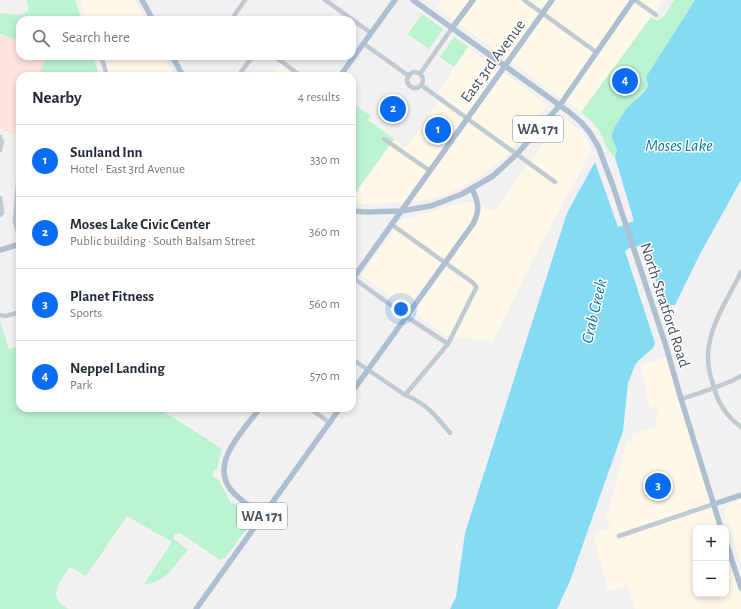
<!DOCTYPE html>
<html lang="en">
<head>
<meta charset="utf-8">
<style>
	body { margin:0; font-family:"Alegreya Sans",sans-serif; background:#f6f6f7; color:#1f2937 }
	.controls { position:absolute; right:12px; bottom:12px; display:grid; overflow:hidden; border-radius:8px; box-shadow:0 2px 6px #0003 }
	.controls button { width:36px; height:36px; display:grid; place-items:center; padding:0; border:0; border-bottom:1px solid #e0e1e3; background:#fff; color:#1f2937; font:20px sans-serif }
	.you { position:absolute; left:401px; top:309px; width:14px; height:14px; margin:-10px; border:3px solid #fff; border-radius:50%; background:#1a73e8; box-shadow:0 0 0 6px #1a73e833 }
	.badge { display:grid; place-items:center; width:26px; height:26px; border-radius:50%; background:#096cf3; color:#fff; font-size:13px; font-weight:700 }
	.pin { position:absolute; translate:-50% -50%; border:2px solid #fff; box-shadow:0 1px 4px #0006 }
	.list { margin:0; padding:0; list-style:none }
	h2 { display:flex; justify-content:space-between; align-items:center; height:52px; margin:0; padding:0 16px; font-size:17px }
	h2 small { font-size:13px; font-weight:400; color:#747a83 }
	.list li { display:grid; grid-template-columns:26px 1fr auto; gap:12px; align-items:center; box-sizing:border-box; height:72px; padding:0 16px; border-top:1px solid #e0e1e3 }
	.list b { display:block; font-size:15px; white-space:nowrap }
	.list p { margin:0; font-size:13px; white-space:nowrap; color:#747a83 }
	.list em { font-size:13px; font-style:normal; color:#747a83 }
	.icon { flex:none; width:22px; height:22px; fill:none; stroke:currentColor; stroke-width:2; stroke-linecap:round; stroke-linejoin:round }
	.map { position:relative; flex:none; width:741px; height:609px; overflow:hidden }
	.search { position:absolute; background:#fff; box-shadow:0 2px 6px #0003; left:16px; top:16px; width:340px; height:44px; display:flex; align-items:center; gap:10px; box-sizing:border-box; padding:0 14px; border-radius:12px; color:#747a83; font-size:15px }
	.panel { position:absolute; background:#fff; box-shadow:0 2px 6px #0003; left:16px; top:72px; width:340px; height:340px; border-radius:12px }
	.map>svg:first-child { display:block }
	.commercial { fill:#fef8e8 }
	.medical { fill:#fde2df }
	.green { fill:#bbf3d1 }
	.water { fill:#84dbf4 }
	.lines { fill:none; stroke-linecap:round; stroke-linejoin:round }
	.minor { stroke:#bfcad3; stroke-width:4.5 }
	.major { stroke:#adbfd1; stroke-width:5.5 }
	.labels { text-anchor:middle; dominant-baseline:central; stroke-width:3; stroke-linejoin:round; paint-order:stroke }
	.shield { fill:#fff; stroke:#7e878f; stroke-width:1 }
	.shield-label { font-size:15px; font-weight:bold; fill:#46535f }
	.street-label { font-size:16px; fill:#46535f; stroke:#fff }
	.water-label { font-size:17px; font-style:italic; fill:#037c9f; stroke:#fff }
</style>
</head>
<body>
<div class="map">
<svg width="741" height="609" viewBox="0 0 741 609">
	<rect width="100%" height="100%" fill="#f2f0f0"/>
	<path class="commercial" d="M80 0H135L145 20H86Z
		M442 0H664L581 112 437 8Z
		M468 47 548 105 507 155 488 171 466 185 444 195 417 202 365 204 352 203V198L395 140 405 149 443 96 438 93Z
		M97 56H163L174 76H103Z
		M282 62 301 76H272Z
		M562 117 582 132 592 150 535 255 493 342 445 335 361 275 402 220 466 202 495 210Z
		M669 356 721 528H696V594H726V542L741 588V609H635L627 585 608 591 593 534 610 528 606 518 624 454 626 443 632 441V434L657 426 655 418 659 413 657 406 650 409 640 365Z
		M741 500V564L724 512 729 504Z"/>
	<path class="medical" d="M0 35 20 41V56L46 57 43 65 38 76H20V136L0 129Z"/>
	<path class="green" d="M25 0H75L82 20H20V41L0 34V13L19 15 28 11V2Z
		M674 0H695L646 77C648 86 647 90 639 95L611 136 617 150 615 157C606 148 607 147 602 136 598 126 589 119 581 112L651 17 657 21 665 15Z
		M422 14 443 29 429 49 408 34Z
		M454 37 468 47 454 67 440 57Z
		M45 56H93L99 76H38L43 65Z
		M352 103 371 116 368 120 394 139 352 197Z
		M0 321 9 349 20 345V408H146L147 412 158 409 182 423 222 449 217 469 213 471V476L219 481 231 503 241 506 254 519 225 558 220 560 180 533 174 535V539L188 550C176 563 164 585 144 584L172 542 127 516 86 576 70 567C65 574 51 591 58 600 60 604 65 606 68 609H0Z"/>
	<path class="water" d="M695 0H741V180L700 254 675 305H666L663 302 645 247C639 245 629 247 625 251L655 343 653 348 639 360 635 365 628 383 623 431 570 581 557 609H450L456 597 465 533 567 213 595 162 618 227 634 221 615 157 617 150 611 136 616 125 627 108 644 92 648 86 646 77Z"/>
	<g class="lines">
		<path class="minor" d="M325 0 371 33
			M524 0 596 52
			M635 0 656 15
			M231 20 245 0
			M364 44 409 76
			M101 56 107 76
			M274 56 301 76
			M407 80a8 8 0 1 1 16 0a8 8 0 1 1-16 0Z
			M420 74 452 28
			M238 76 253 56
			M421 85 555 182
			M0 137 2 142 0 150
			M384 139 430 171
			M20 158 15 222 20 239
			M0 198 2 213 0 215
			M391 224 472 282 476 286V288L448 344 405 395
			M741 272C728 299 708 327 708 357 708 367 710 376 713 384 717 402 726 416 741 427
			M352 277 407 317 448 344
			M0 315 6 316 20 312
			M352 359 405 395C426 403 436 416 450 433
			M681 399C702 392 722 387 741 376
			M309 408 330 423
			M619 536 714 504"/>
		<path class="major" d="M142 0 153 20
			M413 0 569 112 581 122 590 133 598 146 613 186 665 343 681 399 721 528
			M452 28 473 0
			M172 56 183 76
			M340 76 395 0
			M352 211 367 212 401 211 431 206 462 194 493 176 517 154 560 105 633 0
			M0 250 20 244
			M352 280 552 0
			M352 392 473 224C480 210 479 203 472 189
			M260 408C244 430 209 463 231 490 239 500 252 508 263 515
			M714 504 741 495
			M726 542 741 588
			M196 609 340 408"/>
	</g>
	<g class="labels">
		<g class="shield">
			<rect x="513" y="116" width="50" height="26" rx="3"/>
			<rect x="237" y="503" width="50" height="26" rx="3"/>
		</g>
		<g class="shield-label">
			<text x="538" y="129">WA 171</text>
			<text x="262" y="516">WA 171</text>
		</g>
		<g class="street-label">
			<text transform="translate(493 61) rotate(-54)">East 3rd Avenue</text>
			<text transform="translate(665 305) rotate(72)">North Stratford Road</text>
		</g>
		<g class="water-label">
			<text x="679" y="145">Moses Lake</text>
			<text transform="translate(594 311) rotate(-77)">Crab Creek</text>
		</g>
	</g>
</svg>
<div class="controls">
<button>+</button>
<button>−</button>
</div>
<div class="you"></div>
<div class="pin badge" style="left:438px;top:130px">1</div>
<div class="pin badge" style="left:393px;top:109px">2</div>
<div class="pin badge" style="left:658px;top:486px">3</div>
<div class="pin badge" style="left:625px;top:81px">4</div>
<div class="search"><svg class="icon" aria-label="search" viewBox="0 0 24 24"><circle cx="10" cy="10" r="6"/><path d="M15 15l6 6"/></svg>Search here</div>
<section class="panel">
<h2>Nearby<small>4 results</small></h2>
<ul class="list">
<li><span class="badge">1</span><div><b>Sunland Inn</b><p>Hotel · East 3rd Avenue</p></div><em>330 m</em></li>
<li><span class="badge">2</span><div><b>Moses Lake Civic Center</b><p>Public building · South Balsam Street</p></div><em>360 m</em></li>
<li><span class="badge">3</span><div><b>Planet Fitness</b><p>Sports</p></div><em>560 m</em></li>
<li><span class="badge">4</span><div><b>Neppel Landing</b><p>Park</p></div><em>570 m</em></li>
</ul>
</section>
</div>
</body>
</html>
